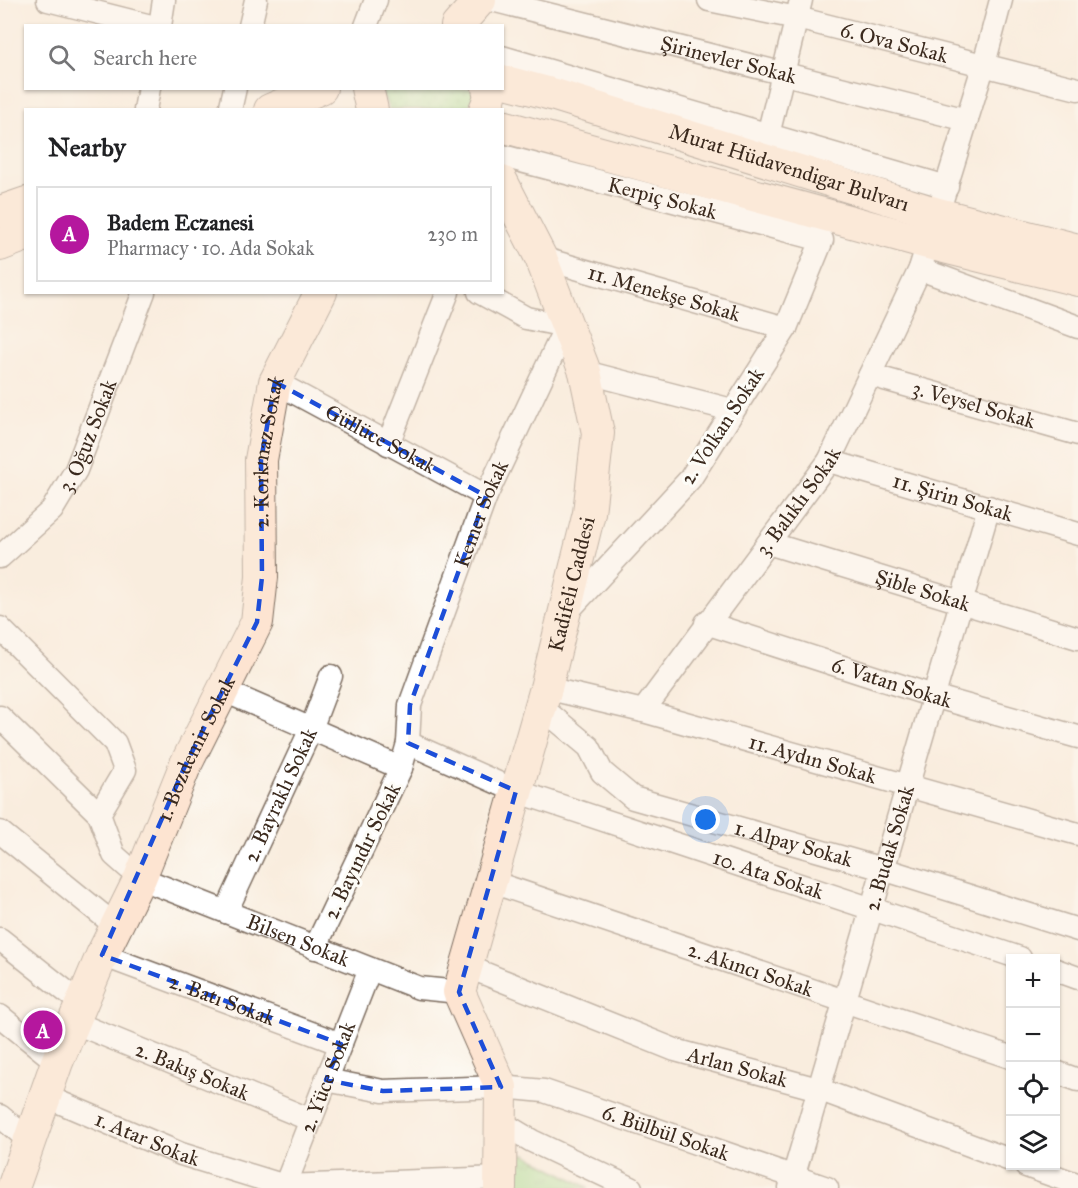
<!DOCTYPE html>
<html lang="en">
<head>
<meta charset="utf-8">
<style>
	body { margin:0; font-family:"IM FELL Great Primer",serif; background:#f6f6f6; color:#202124 }
	.controls { position:absolute; right:18px; bottom:18px; display:grid; overflow:hidden; border-radius:0px; box-shadow:0 2px 4px #0004 }
	.controls button { width:54px; height:54px; display:grid; place-items:center; padding:0; border:0; border-bottom:2px solid #e0e0e0; background:#fff; color:#202124; font:30px sans-serif }
	.you { position:absolute; left:706px; top:820px; width:21px; height:21px; margin:-15px; border:4px solid #fff; border-radius:50%; background:#1a73e8; box-shadow:0 0 0 9px #1a73e833 }
	.badge { display:grid; place-items:center; width:39px; height:39px; border-radius:50%; background:#b5179e; color:#fff; font-size:20px; font-weight:700 }
	.pin { position:absolute; translate:-50% -50%; border:3px solid #fff; box-shadow:0 2px 6px #0006 }
	.list { margin:0; padding:0; list-style:none }
	h2 { display:flex; justify-content:space-between; align-items:center; height:78px; margin:0; padding:0 24px; font-size:26px }
	h2 small { font-size:20px; font-weight:400; color:#757577 }
	.list li { display:grid; grid-template-columns:39px 1fr auto; gap:18px; align-items:center; box-sizing:border-box; height:96px; margin:0 12px 12px; padding:0 12px; border:2px solid #e0e0e0; border-radius:0px }
	.list b { display:block; font-size:22px; white-space:nowrap }
	.list p { margin:0; font-size:20px; white-space:nowrap; color:#757577 }
	.list em { font-size:20px; font-style:normal; color:#757577 }
	.icon { flex:none; width:33px; height:33px; fill:none; stroke:currentColor; stroke-width:2; stroke-linecap:round; stroke-linejoin:round }
	.map { position:relative; flex:none; width:1078px; height:1188px; overflow:hidden }
	.search { position:absolute; background:#fff; box-shadow:0 2px 4px #0004; left:24px; top:24px; width:480px; height:66px; display:flex; align-items:center; gap:15px; box-sizing:border-box; padding:0 21px; border-radius:0px; color:#757577; font-size:22px }
	.panel { position:absolute; background:#fff; box-shadow:0 2px 4px #0004; left:24px; top:108px; width:480px; height:186px; border-radius:0px }
	.map>svg:first-child { display:block }
	.grass { fill:url(#grass-dots); stroke:#6e8256; stroke-width:1.5 }
	.park { fill:url(#park-tufts); stroke:#6e8256; stroke-width:1.5 }
	.lines { fill:none; stroke-linecap:round; stroke-linejoin:round }
	.street-casing { stroke:#7e6e61; stroke-width:25 }
	.secondary-casing { stroke:#7e6e61; stroke-width:34 }
	.street { stroke:#fff; stroke-width:22 }
	.secondary { stroke:#fde4d1; stroke-width:32 }
	.marked { fill:none; stroke:#1d4ed8; stroke-width:4.5; stroke-dasharray:12 8; stroke-linejoin:round }
	.labels { text-anchor:middle; dominant-baseline:central; stroke-width:6; stroke-linejoin:round; paint-order:stroke }
	.street-label { font-size:21px; fill:#3b2a1e; stroke:#fdfcf7 }
</style>
</head>
<body>
<div class="map">
<svg width="1078" height="1188" viewBox="0 0 1078 1188">
	<defs>
		<pattern id="grass-dots" width="8" height="8" patternUnits="userSpaceOnUse" patternTransform="scale(1.5)"><rect width="8" height="8" fill="#a2db8e"/><path d="M2 2h.1M6 6h.1" fill="none" stroke="#8cbc7a" stroke-width="1.8" stroke-linecap="round"/></pattern>
		<pattern id="park-tufts" width="24" height="20" patternUnits="userSpaceOnUse" patternTransform="scale(1.5)"><rect width="24" height="20" fill="#a2db8e"/><path d="M3 7l-1-3M5 7V3M7 7l1-3M15 17l-1-3M17 17v-4M19 17l1-3" fill="none" stroke="#8cbc7a"/></pattern>
	</defs>
	<rect width="100%" height="100%" fill="#fdfcf7"/>
	<filter id="ink" filterUnits="userSpaceOnUse"><feTurbulence type="fractalNoise" baseFrequency=".0167" numOctaves="2"/><feDisplacementMap in="SourceGraphic" scale="12" xChannelSelector="R" yChannelSelector="G"/><feConvolveMatrix kernelMatrix="1 2 1 2 8 2 1 2 1" color-interpolation-filters="sRGB"/></filter>
	<filter id="wash" filterUnits="userSpaceOnUse"><feTurbulence type="fractalNoise" baseFrequency=".008" numOctaves="4" result="noise"/><feDisplacementMap in="SourceGraphic" scale="24" xChannelSelector="R" yChannelSelector="G"/><feGaussianBlur stdDeviation="1.35" result="paint"/><feColorMatrix in="noise" values="0 0 0 0 0 0 0 0 0 0 0 0 0 0 0 0 0 1.4 0 .05"/><feComposite in="paint" operator="in"/></filter>
	<g filter="url(#wash)">
		<rect width="100%" height="100%" fill="#f9edde"/>
		<path class="grass" d="M380 89H474L473 99 466 110 389 109Z"/>
		<path class="park" d="M525 1154 589 1188H512L514 1156Z"/>
	</g>
	<g filter="url(#ink)">
		<g class="lines">
			<defs>
				<g id="street">
					<path d="M48 0 151 26"/>
					<path id="s1" d="M492 0 967 120"/>
					<path id="s2" d="M709 0 797 18 1078 89"/>
					<path d="M160 26 164 0"/>
					<path d="M250 26 256 0"/>
					<path d="M366 26 376 0"/>
					<path d="M502 57 947 187"/>
					<path d="M145 110 149 88"/>
					<path d="M230 110 235 88"/>
					<path d="M768 135 801 0"/>
					<path id="s3" d="M502 156 822 240 786 328 690 479 567 612"/>
					<path d="M942 200 984 64 1001 0"/>
					<path id="s4" d="M541 258 786 328"/>
					<path d="M920 269 1078 327"/>
					<path d="M585 372 732 410"/>
					<path id="s5" d="M870 375 1078 434"/>
					<path id="s6" d="M275 382 486 496"/>
					<path d="M388 444 448 292"/>
					<path id="s7" d="M829 461 1078 534"/>
					<path id="s8" d="M768 543 1078 638"/>
					<path id="s9" d="M0 557 52 510 76 470 144 292"/>
					<path id="s10" d="M706 623 933 696 1078 737"/>
					<path d="M0 628 115 743 125 770 99 814"/>
					<path id="s11" d="M546 688 643 711 1078 834"/>
					<path d="M222 690 401 768 315 948"/>
					<path id="s12" d="M541 707 589 747 602 772 633 798 883 869 1078 930"/>
					<path id="s13" d="M643 711 829 461 920 269 928 243"/>
					<path id="s14" d="M0 717 99 814 114 855 140 878 419 988 459 992"/>
					<path id="s15" d="M408 743 516 791 1020 958"/>
					<path id="s16" d="M401 768 408 743 410 705 486 496 566 326 526 318 479 292"/>
					<path d="M0 832 117 927"/>
					<path id="s17" d="M489 881 1010 1057"/>
					<path id="s18" d="M226 912 311 729 331 676"/>
					<path d="M0 939 82 1004"/>
					<path id="s19" d="M102 955 341 1044"/>
					<path id="s20" d="M466 966 675 1050 818 1089 1010 1160"/>
					<path d="M1056 970 1078 978"/>
					<path d="M0 1016 57 1062"/>
					<path id="s21" d="M73 1022 311 1120"/>
					<path d="M1056 1072 1078 1080"/>
					<path id="s22" d="M326 1080 383 1091 501 1087 544 1091 827 1188"/>
					<path id="s23" d="M45 1096 181 1154 285 1186 501 1178"/>
					<path d="M0 1116 30 1141"/>
					<path d="M502 1123 532 1141 631 1188"/>
					<path d="M1026 1166 1074 1183"/>
					<path id="s24" d="M285 1186 370 969"/>
					<path id="s25" d="M790 1188 989 507"/>
				</g>
				<g id="secondary">
					<path d="M457 26 480 0"/>
					<path id="s26" d="M502 81 555 95 938 214 1078 250"/>
					<path d="M367 88 372 110"/>
					<path d="M270 110 321 88"/>
					<path d="M485 110 490 97 488 88"/>
					<path d="M502 126 928 243 1078 280"/>
					<path d="M0 212 26 203"/>
					<path d="M0 245 26 235"/>
					<path id="s27" d="M13 1188 57 1062 102 955 140 878 185 766 257 622 262 577 261 460 275 382 321 292"/>
					<path id="s28" d="M500 1188 501 1087 459 992 546 688 589 513 598 433 585 372 541 258 502 182"/>
				</g>
			</defs>
			<use href="#street" class="street-casing"/>
			<use href="#secondary" class="secondary-casing"/>
			<use href="#street" class="street"/>
			<use href="#secondary" class="secondary"/>
		</g>
	</g>
	<path d="M0 0H1078V1188H0ZM275 382 486 496 410 705 408 743 516 791 459 992 501 1087 383 1091 326 1080 341 1044 102 955 185 766 257 622 262 577 261 460Z" fill="#f9edde" fill-opacity=".55" fill-rule="evenodd"/>
	<path class="marked" d="M275 382 486 496 410 705 408 743 516 791 459 992 501 1087 383 1091 326 1080 341 1044 102 955 185 766 257 622 262 577 261 460Z"/>
	<g class="labels">
		<g class="street-label">
			<text stroke="none"><textPath href="#s2" startOffset="190">6. Ova Sokak</textPath></text>
			<text stroke="none"><textPath href="#s1" startOffset="244">Şirinevler Sokak</textPath></text>
			<text stroke="none"><textPath href="#s26" startOffset="300">Murat Hüdavendigar Bulvarı</textPath></text>
			<text stroke="none"><textPath href="#s3" startOffset="166">Kerpiç Sokak</textPath></text>
			<text stroke="none"><textPath href="#s4" startOffset="128">11. Menekşe Sokak</textPath></text>
			<text stroke="none"><textPath href="#s5" startOffset="108">3. Veysel Sokak</textPath></text>
			<text transform="translate(722 426) rotate(-57)">2. Volkan Sokak</text>
			<text stroke="none"><textPath href="#s9" startOffset="153">3. Oğuz Sokak</textPath></text>
			<text stroke="none"><textPath href="#s6" startOffset="120">Güllüce Sokak</textPath></text>
			<text stroke="none"><textPath href="#s27" startOffset="788">2. Korkmaz Sokak</textPath></text>
			<text stroke="none"><textPath href="#s7" startOffset="129">11. Şirin Sokak</textPath></text>
			<text stroke="none"><textPath href="#s13" startOffset="261">3. Balıklı Sokak</textPath></text>
			<text stroke="none"><textPath href="#s16" startOffset="268">Kemer Sokak</textPath></text>
			<text stroke="none"><textPath href="#s28" startOffset="628">Kadifeli Caddesi</textPath></text>
			<text stroke="none"><textPath href="#s8" startOffset="162">Şible Sokak</textPath></text>
			<text stroke="none"><textPath href="#s10" startOffset="195">6. Vatan Sokak</textPath></text>
			<text stroke="none"><textPath href="#s27" startOffset="476">1. Bozdemir Sokak</textPath></text>
			<text stroke="none"><textPath href="#s11" startOffset="276">11. Aydın Sokak</textPath></text>
			<text stroke="none"><textPath href="#s18" startOffset="129">2. Bayraklı Sokak</textPath></text>
			<text stroke="none"><textPath href="#s12" startOffset="298">1. Alpay Sokak</textPath></text>
			<text stroke="none"><textPath href="#s25" startOffset="354">2. Budak Sokak</textPath></text>
			<text transform="translate(362 851) rotate(-64)">2. Bayındır Sokak</text>
			<text stroke="none"><textPath href="#s15" startOffset="384">10. Ata Sokak</textPath></text>
			<text stroke="none"><textPath href="#s14" startOffset="387">Bilsen Sokak</textPath></text>
			<text stroke="none"><textPath href="#s17" startOffset="276">2. Akıncı Sokak</textPath></text>
			<text stroke="none"><textPath href="#s19" startOffset="128">2. Batı Sokak</textPath></text>
			<text stroke="none"><textPath href="#s20" startOffset="290">Arlan Sokak</textPath></text>
			<text stroke="none"><textPath href="#s21" startOffset="129">2. Bakış Sokak</textPath></text>
			<text stroke="none"><textPath href="#s24" startOffset="117">2. Yüce Sokak</textPath></text>
			<text stroke="none"><textPath href="#s22" startOffset="348">6. Bülbül Sokak</textPath></text>
			<text stroke="none"><textPath href="#s23" startOffset="111">1. Atar Sokak</textPath></text>
		</g>
	</g>
</svg>
<div class="controls">
<button>+</button>
<button>−</button>
<button><svg class="icon" aria-label="locate" viewBox="0 0 24 24"><circle cx="12" cy="12" r="6"/><path d="M12 2v4M12 18v4M2 12h4M18 12h4"/></svg></button>
<button><svg class="icon" aria-label="layers" viewBox="0 0 24 24"><path d="M12 4l9 5-9 5-9-5zM3 14l9 5 9-5"/></svg></button>
</div>
<div class="you"></div>
<div class="pin badge" style="left:43px;top:1030px">A</div>
<div class="search"><svg class="icon" aria-label="search" viewBox="0 0 24 24"><circle cx="10" cy="10" r="6"/><path d="M15 15l6 6"/></svg>Search here</div>
<section class="panel">
<h2>Nearby<small></small></h2>
<ul class="list">
<li><span class="badge">A</span><div><b>Badem Eczanesi</b><p>Pharmacy · 10. Ada Sokak</p></div><em>230 m</em></li>
</ul>
</section>
</div>
</body>
</html>
